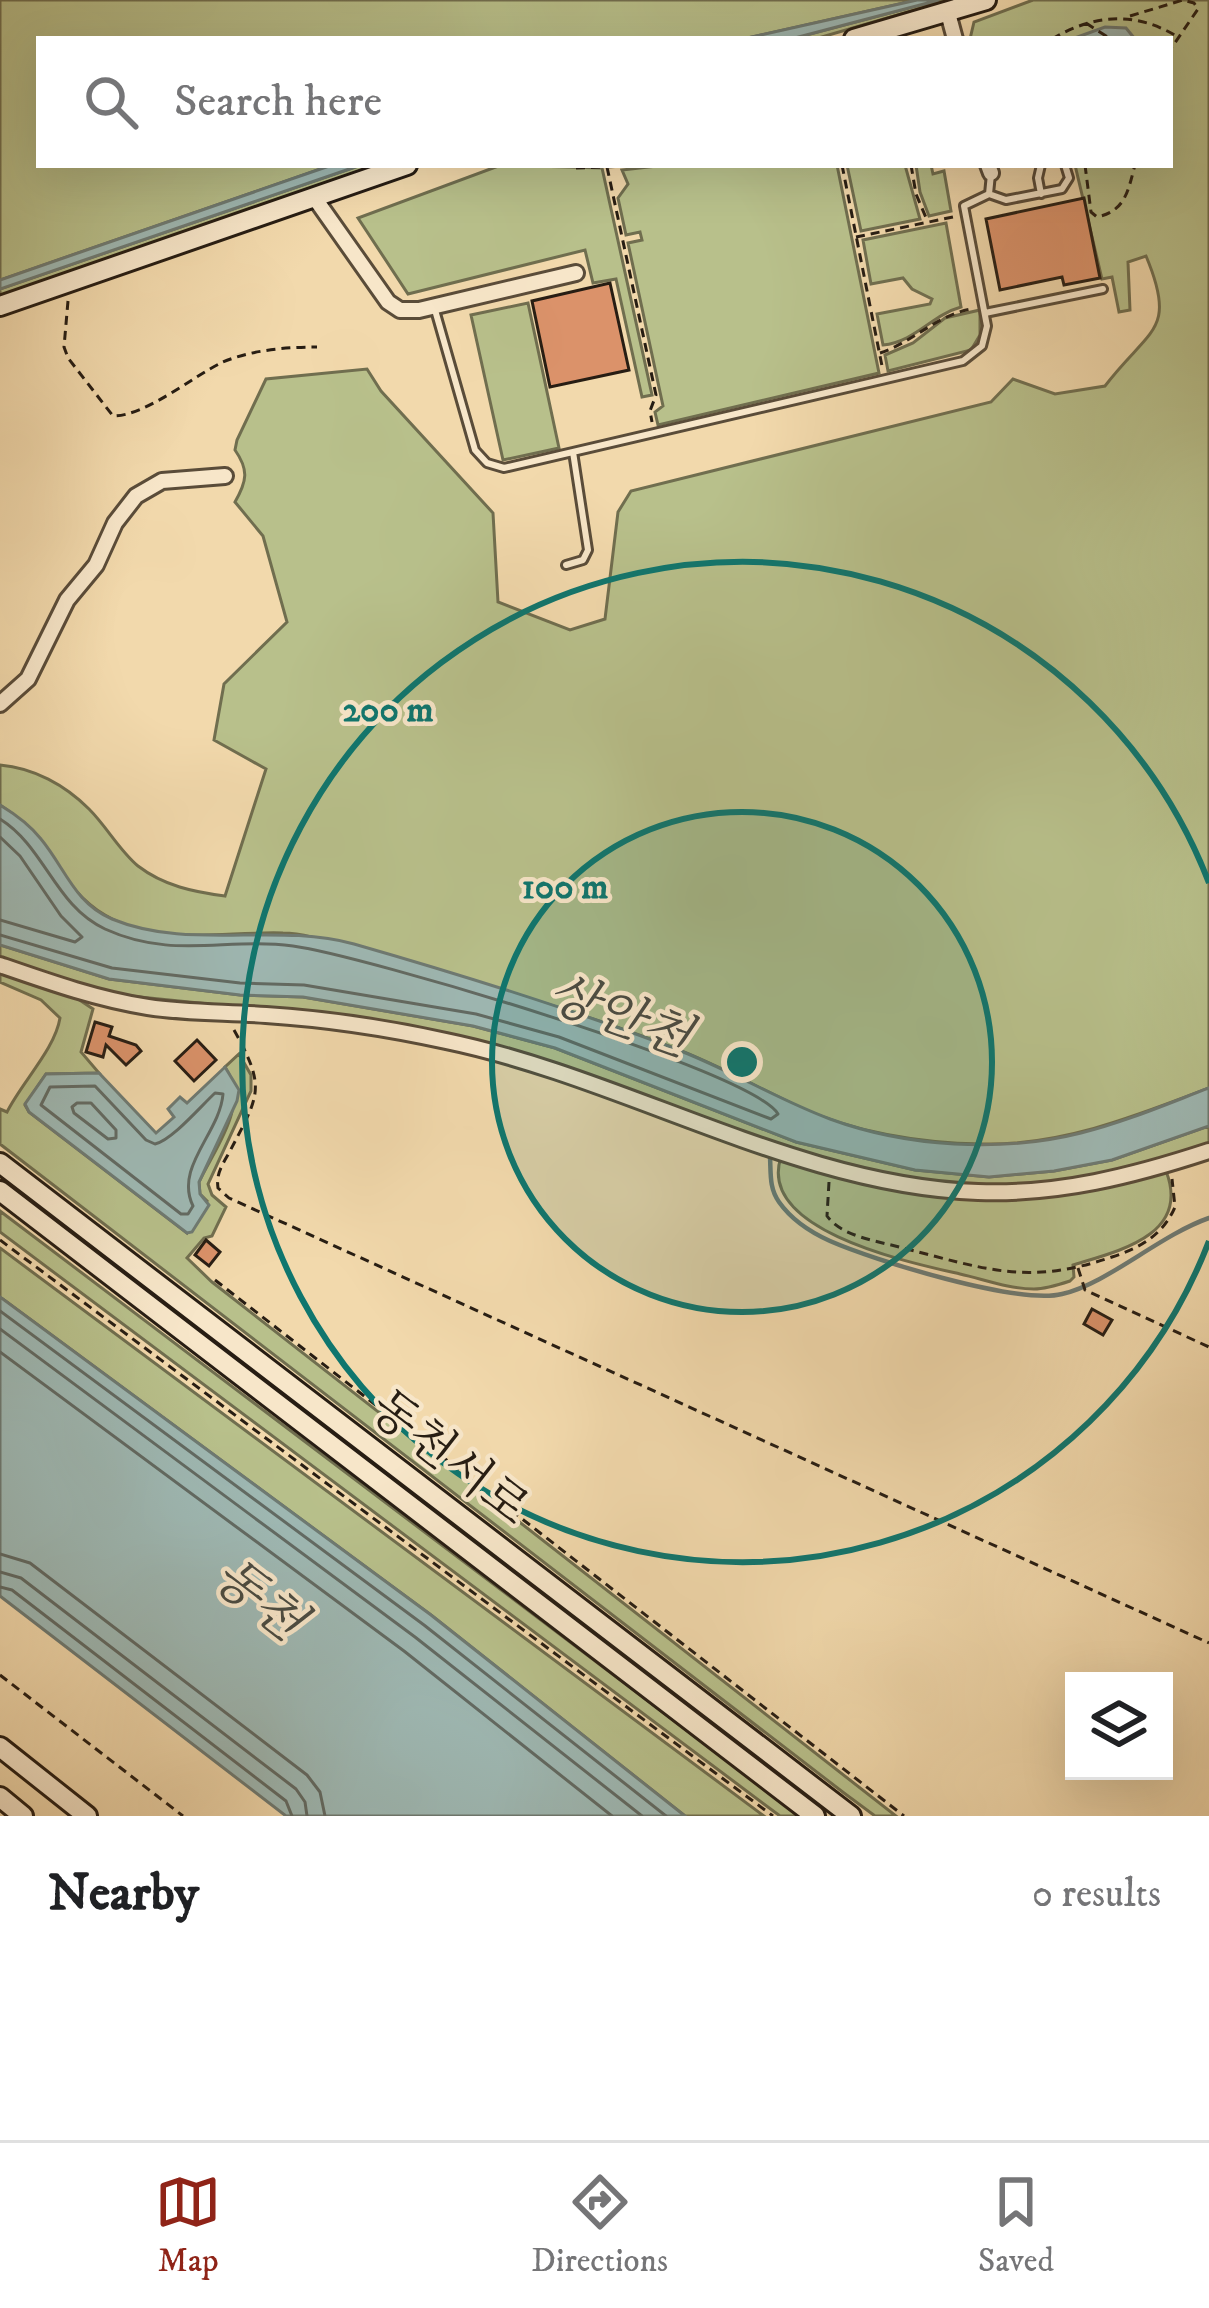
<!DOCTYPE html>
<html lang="en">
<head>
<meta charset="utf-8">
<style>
	body { margin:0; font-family:"IM FELL DW Pica","Noto Serif KR",serif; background:#f6f6f6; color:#202124 }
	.controls { position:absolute; right:36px; bottom:36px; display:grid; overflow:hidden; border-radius:0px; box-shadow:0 12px 48px #0002 }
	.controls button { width:108px; height:108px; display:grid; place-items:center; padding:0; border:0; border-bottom:3px solid #e0e0e0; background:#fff; color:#202124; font:60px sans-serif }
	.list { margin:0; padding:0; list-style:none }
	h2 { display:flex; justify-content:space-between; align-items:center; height:156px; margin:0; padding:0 48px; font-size:51px }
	h2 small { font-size:39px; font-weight:400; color:#757577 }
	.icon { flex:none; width:66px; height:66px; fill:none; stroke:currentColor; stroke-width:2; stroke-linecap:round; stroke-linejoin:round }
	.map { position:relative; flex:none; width:1209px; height:1816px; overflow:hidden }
	.search { position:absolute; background:#fff; box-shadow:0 12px 48px #0002; left:36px; right:36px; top:36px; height:132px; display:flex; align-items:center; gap:30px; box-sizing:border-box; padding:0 42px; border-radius:0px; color:#757577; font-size:45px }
	.sheet { height:324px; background:#fff }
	nav { display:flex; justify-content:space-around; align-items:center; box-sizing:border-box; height:168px; border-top:3px solid #e0e0e0; background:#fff; font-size:33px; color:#757577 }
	nav a { display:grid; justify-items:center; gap:6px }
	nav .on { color:#8f2418 }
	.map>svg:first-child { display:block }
	.green { fill:#b8c08b; stroke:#706e4f; stroke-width:3 }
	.water { fill:#9eb8b3; stroke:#6e7a73; stroke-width:3 }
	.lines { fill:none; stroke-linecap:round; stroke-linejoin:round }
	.shore { stroke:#626a63; stroke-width:3 }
	.stream { stroke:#6e7a73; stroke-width:4.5 }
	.building { fill:#db926a; stroke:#271d13; stroke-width:3 }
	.lane-casing { stroke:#5a4c39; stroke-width:12 }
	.street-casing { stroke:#5a4c39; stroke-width:20 }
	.secondary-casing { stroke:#271d13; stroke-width:24 }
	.path { stroke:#271d13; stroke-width:3; stroke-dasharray:9 6; stroke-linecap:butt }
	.lane { stroke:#f7e6c9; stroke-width:6 }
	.street { stroke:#f7e6c9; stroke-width:14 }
	.secondary { stroke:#f7e6c9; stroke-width:18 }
	.ring { fill:none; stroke:#0f766e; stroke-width:6 }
	.labels { text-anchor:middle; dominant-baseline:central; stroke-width:9; stroke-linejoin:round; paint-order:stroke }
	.street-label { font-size:48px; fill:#271d13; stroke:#f7e6c9 }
	.water-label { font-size:51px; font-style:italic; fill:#4b4c43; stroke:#f7e6c9 }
	.centre { fill:#0f766e; stroke:#f7e6c9; stroke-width:6 }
	.ring-label { font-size:36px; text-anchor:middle; font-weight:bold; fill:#0f766e; stroke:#f7e6c9; stroke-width:9; stroke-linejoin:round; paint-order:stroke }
</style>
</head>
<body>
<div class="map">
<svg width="1209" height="1816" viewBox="0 0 1209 1816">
	<rect width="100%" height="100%" fill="#f2d9ac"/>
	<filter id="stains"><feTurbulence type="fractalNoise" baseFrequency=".00167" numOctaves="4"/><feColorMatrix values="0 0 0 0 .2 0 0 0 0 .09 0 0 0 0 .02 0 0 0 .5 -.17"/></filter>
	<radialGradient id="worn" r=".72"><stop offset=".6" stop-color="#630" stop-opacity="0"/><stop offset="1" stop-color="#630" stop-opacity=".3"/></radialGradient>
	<path class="green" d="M0 0H917L743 39H39V165H332L0 280Z
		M939 0H949L815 39H791Z
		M1033 0H1209V1088C1136 1116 1061 1146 982 1144 920 1143 852 1132 797 1106 755 1086 716 1064 674 1048 571 1008 468 980 362 952 337 945 308 933 283 933 223 931 159 947 105 915 60 889 44 832 0 805V765C34 768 65 785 89 809 107 827 119 850 138 866 164 886 194 892 225 896L266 769 214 740 224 684 287 622 263 536 235 502C247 481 249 470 235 450L237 440 266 379 367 369 381 391 493 513 498 602 570 630 605 619 618 512 631 491 991 402 1013 379 1055 394 1105 386C1149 328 1178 332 1146 256L1128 262 1130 310 1119 312 1112 277 1102 279 1075 165H1170V39H970L974 22Z
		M361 165H377L0 296V289Z
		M501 165 602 168 652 395 642 397 616 279 593 283 585 250 408 294 358 218Z
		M666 165H837L879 373 658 425 655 412 663 406 628 243 642 240 640 232 626 235 618 198 628 184 622 170Z
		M847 165H905L920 219 861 231Z
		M916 165H931L933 174 944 171 951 211 929 216 920 192Z
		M946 223 961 307C932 315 915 342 883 345L877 314 930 304 932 299 912 289 903 278 871 284 863 240Z
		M528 303 559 448 503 460 471 315Z
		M980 310V335L971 350 888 371 885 355 913 343 945 318Z
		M0 945 109 979 240 995 303 997 473 1026 555 1048 796 1142 915 1170 989 1177 1054 1171 1112 1160 1209 1126V1145L1128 1172 1018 1187 925 1183 809 1158 550 1063 319 1015 120 995 0 960Z
		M0 969 75 997 93 1009 81 1052 99 1073 46 1074 25 1105 29 1112 187 1233 207 1201 200 1194 199 1182C216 1146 250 1105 225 1067L239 1054 251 1075V1091L208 1184 212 1195 226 1207 212 1236 204 1238 187 1258 212 1282 896 1816H875L844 1793 0 1144V1109L7 1112C22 1082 55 1049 60 1018L41 1000 0 982Z
		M781 1157 940 1194 1166 1171C1191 1235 1119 1251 1073 1265L1074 1277 1070 1281C1058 1285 1046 1289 1034 1289 1009 1289 983 1279 960 1274 912 1263 756 1231 781 1157Z
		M0 1211 800 1816H780L0 1232Z
		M0 1248 764 1816H685L431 1615 0 1297Z"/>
	<path class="water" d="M917 0H939L791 39H743Z
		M1105 27 1126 28 1135 39H1072Z
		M332 165H361L0 289V280Z
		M0 805C15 814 30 825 41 839 65 868 75 904 112 919 190 951 274 922 354 944 462 975 569 1008 673 1048 727 1068 776 1099 830 1119 906 1147 1002 1153 1081 1133 1125 1122 1167 1104 1209 1088V1126L1112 1160 1054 1171 989 1177 915 1170 796 1142 555 1048 473 1026 303 997 240 995 109 979 0 945Z
		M225 1067 239 1090 237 1101 199 1182 200 1194 209 1205 192 1232 187 1233 29 1112 25 1104 46 1074 99 1073 156 1133 174 1117 168 1109 180 1097 187 1103Z
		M0 1297 431 1615 685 1816H286L0 1596Z"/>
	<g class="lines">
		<path class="shore" d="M0 819C45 847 55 906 105 929 173 960 226 937 293 946 361 955 752 1070 778 1114L771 1119 559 1037 476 1014 304 985 240 983 112 968 0 935
			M0 837 20 856 61 916 82 937 75 942 0 920
			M95 1086 146 1140 155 1144C172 1140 200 1107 215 1093L223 1094C220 1133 174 1167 193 1206L188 1214H181L41 1105 50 1087Z
			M77 1103H91L116 1130V1138L108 1139 74 1113 72 1107Z
			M0 1311 424 1625 666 1816
			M0 1329 415 1637 642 1816
			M0 1352 404 1651 612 1816
			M0 1554 30 1563 307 1775 320 1792 325 1816
			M0 1572 21 1578 296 1789 305 1802 307 1816
			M0 1587 12 1590 286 1801 292 1816"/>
		<path class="stream" d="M770 1157C771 1173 769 1188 779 1202 791 1219 810 1232 830 1241 873 1260 1018 1305 1062 1294 1107 1284 1160 1235 1209 1218"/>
	</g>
	<path class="building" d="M1084 198 1100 278 1064 285 1062 277 1000 290 986 219Z
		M610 283 629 370 550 387 532 301Z
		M95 1022 112 1027 109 1036 136 1045 141 1051 126 1065 106 1045 103 1057 86 1052Z
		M197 1040 216 1060 194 1081 175 1061Z
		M206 1240 220 1252 209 1266 195 1255Z
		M1092 1309 1112 1320 1103 1335 1084 1324Z"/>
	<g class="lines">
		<defs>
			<path id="lane" d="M989 194 1006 200 1062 189 1069 178 1065 165
				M1041 194 1038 178 1041 165
				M435 310 475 450 487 463 504 468 963 361 982 346 987 326 964 206 989 194 991 174
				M985 313 1103 289
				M566 565 583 560 588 550 573 452"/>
			<path id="street" d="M955 39 948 13 956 7
				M988 165 991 173
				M314 197 388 302 400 310H419L576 273
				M0 704 28 679 67 600 96 565 115 523 136 496 162 481 225 476
				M0 965C49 982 97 999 148 1007 187 1013 227 1012 266 1015 327 1019 387 1028 446 1041 625 1078 797 1186 978 1192 1058 1195 1133 1176 1209 1151"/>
			<path id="secondary" d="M854 39 986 0
				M0 306 407 165
				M0 1163 851 1816
				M0 1191 815 1816
				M0 1747 87 1816
				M0 1797 23 1816"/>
		</defs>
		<use href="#lane" class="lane-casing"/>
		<use href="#street" class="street-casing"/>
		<use href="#secondary" class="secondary-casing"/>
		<path class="path" d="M1130 16 1183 0 1194 3 1198 9 1170 50
			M1086 23 1106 36 1105 39
			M1052 39C1094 14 1136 11 1178 37
			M842 165 882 366
			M911 165 916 194 927 220
			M1085 165 1091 212 1097 217C1126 211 1128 190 1135 165
			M607 167 656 395 650 411 652 422
			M576 168 658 165
			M856 237 953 217
			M68 301 64 347 68 358 113 416C146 416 193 376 223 362 251 350 287 347 317 347
			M880 353C913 342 937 315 971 309
			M234 1030C267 1089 259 1095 229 1153 222 1165 216 1174 218 1188L229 1198 1209 1643
			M829 1182 827 1216C842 1237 878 1241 903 1248 986 1269 1027 1286 1112 1257 1140 1248 1163 1235 1175 1207L1172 1179
			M0 1240 773 1816
			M1078 1268 1085 1290 1209 1347
			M215 1280 904 1816
			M0 1675 183 1816"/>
		<use href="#lane" class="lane"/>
		<use href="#street" class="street"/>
		<use href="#secondary" class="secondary"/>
	</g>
	<circle cx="742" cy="1062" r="250" fill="#0f766e" fill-opacity=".12"/>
	<g class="ring">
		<circle cx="742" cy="1062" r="250"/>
		<path d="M1209 1241A500 500 0 1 1 1209 883"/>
	</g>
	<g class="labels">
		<g class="street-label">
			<text transform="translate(449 1459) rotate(38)">동천서로</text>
		</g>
		<g class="water-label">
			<text transform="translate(619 1017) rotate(20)">상안천</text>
			<text transform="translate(258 1600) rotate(38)">동천</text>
		</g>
	</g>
	<circle cx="742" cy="1062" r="18" class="centre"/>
	<g class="ring-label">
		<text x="388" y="721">200 m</text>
		<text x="565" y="898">100 m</text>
	</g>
	<rect width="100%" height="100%" filter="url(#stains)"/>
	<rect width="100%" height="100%" fill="url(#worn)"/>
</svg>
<div class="controls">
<button><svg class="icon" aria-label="layers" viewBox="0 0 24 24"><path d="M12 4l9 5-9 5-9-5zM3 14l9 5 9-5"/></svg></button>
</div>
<div class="search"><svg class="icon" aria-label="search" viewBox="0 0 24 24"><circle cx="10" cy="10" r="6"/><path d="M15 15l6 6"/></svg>Search here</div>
</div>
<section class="sheet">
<h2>Nearby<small>0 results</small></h2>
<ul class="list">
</ul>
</section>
<nav>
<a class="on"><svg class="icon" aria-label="map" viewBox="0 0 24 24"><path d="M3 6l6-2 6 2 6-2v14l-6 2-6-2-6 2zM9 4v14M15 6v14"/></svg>Map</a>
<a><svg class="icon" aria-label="directions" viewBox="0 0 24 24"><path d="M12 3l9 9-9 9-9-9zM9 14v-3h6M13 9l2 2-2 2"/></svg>Directions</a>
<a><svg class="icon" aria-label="saved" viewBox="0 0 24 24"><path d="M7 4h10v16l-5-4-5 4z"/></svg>Saved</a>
</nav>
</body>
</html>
